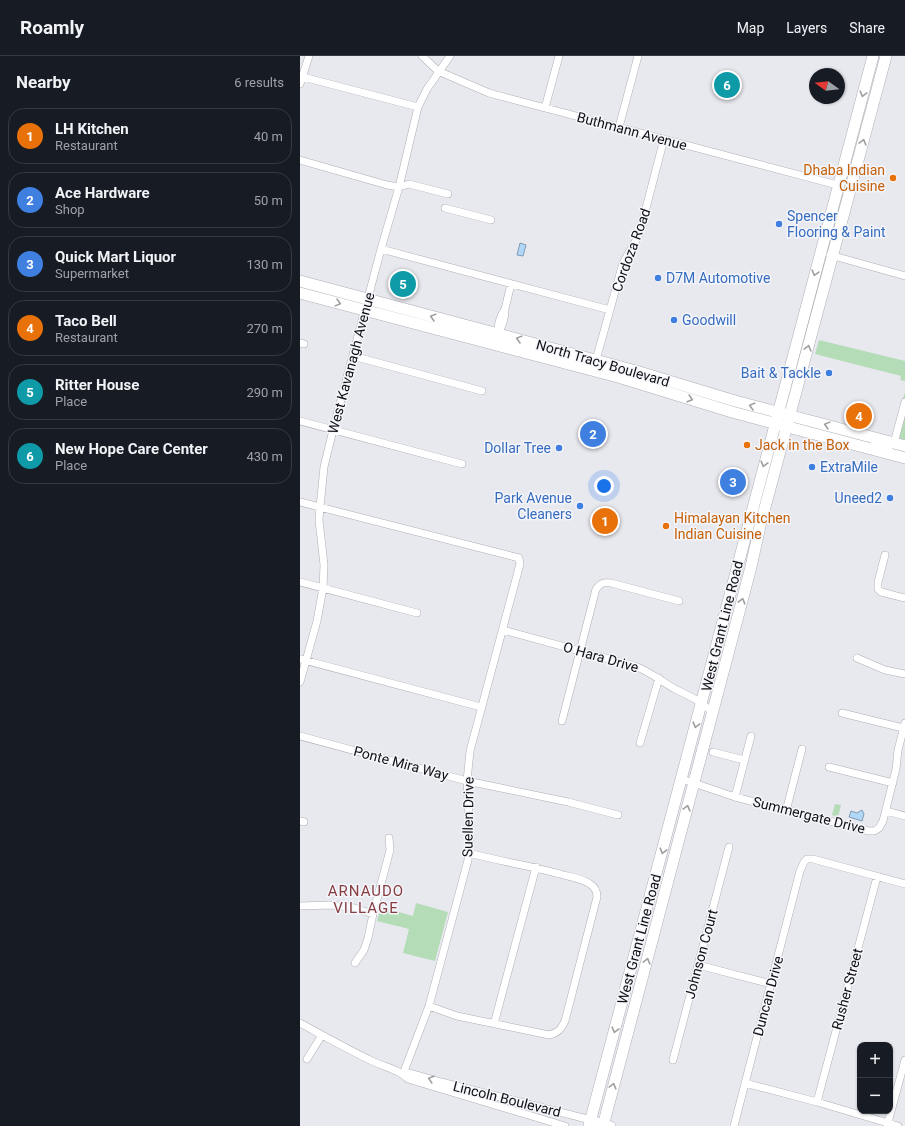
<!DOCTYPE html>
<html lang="en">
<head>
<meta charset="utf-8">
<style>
	body { margin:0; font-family:Roboto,sans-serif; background:#20242c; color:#f1f3f6 }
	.controls { position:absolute; right:12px; bottom:12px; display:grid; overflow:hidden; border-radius:8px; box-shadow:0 1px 3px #0004 }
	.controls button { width:36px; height:36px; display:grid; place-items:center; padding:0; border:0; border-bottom:1px solid #363941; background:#171b24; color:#f1f3f6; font:20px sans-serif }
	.compass { position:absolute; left:509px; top:12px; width:36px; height:36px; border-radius:50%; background:#171b24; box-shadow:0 1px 3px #0004; rotate:285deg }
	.you { position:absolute; left:304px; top:430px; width:14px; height:14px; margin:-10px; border:3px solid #fff; border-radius:50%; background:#1a73e8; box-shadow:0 0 0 6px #1a73e833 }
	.badge { display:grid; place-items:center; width:26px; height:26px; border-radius:50%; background:#d999a1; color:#fff; font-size:13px; font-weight:700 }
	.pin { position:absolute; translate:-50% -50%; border:2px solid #fff; box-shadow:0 1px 4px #0006 }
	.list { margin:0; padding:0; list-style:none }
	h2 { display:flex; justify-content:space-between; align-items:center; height:52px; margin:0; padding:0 16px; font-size:17px }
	h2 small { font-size:13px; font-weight:400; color:#9ea1a6 }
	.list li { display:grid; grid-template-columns:26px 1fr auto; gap:12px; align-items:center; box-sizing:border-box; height:56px; margin:0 8px 8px; padding:0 8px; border:1px solid #363941; border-radius:16px }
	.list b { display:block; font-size:15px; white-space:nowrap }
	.list p { margin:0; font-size:13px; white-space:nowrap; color:#9ea1a6 }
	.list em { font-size:13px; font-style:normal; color:#9ea1a6 }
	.map { position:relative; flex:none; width:605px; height:1070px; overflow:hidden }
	header { display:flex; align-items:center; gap:24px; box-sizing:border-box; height:56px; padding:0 20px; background:#171b24; border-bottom:1px solid #363941 }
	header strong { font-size:19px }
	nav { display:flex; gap:22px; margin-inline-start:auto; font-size:14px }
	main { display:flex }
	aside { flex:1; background:#171b24 }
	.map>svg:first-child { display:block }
	.green { fill:#b4dcb7 }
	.water { fill:#b1d7f8; stroke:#819bb3 }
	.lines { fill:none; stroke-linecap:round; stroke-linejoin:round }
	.street-casing { stroke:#aeafb5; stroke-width:8 }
	.secondary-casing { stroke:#aeafb5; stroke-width:10 }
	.primary-casing { stroke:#aeafb5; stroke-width:12 }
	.street { stroke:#fff; stroke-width:7 }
	.secondary { stroke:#fff; stroke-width:9 }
	.primary { stroke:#fff; stroke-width:11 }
	.oneway { stroke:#9f9fa0 }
	.food-dot { fill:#e8710a; stroke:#f5f6fc; stroke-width:1.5 }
	.shop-dot { fill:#3f7fe0; stroke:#f5f6fc; stroke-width:1.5 }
	.labels { text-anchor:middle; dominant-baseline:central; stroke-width:3; stroke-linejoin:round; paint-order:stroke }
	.street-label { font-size:14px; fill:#101012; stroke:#f5f6fc }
	.food-label { font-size:14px; fill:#c56008; stroke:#f5f6fc; text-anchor:start }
	.shop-label { font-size:14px; fill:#366cbe; stroke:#f5f6fc; text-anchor:start }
	.neighbourhood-label { font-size:15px; letter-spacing:1px; fill:#863d3e; stroke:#f5f6fc }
</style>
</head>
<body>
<header>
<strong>Roamly</strong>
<nav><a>Map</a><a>Layers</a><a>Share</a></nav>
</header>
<main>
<aside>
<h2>Nearby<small>6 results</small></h2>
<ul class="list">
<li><span class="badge" style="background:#e8710a">1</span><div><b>LH Kitchen</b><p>Restaurant</p></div><em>40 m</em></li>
<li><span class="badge" style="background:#3f7fe0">2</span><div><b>Ace Hardware</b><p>Shop</p></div><em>50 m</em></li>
<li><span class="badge" style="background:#3f7fe0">3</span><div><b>Quick Mart Liquor</b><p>Supermarket</p></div><em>130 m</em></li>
<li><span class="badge" style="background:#e8710a">4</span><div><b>Taco Bell</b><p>Restaurant</p></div><em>270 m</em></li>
<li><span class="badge" style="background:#0f9aa8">5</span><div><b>Ritter House</b><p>Place</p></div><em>290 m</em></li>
<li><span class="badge" style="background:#0f9aa8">6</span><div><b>New Hope Care Center</b><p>Place</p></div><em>430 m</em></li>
</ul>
</aside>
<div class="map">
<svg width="605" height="1070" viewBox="0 0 605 1070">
	<rect width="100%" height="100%" fill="#e8e8ef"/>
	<path class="green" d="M519 284 605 305V325L600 324 601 320 515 298Z
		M605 336V386L600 383V379L593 377Z
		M535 748 541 749 538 761 532 759Z
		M116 847 148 856 135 905 103 897 109 873 77 865 81 851 113 860Z"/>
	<path class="water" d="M220 187 226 189 223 200 217 199Z
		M562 754 564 758 562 765 549 761 551 755 557 757Z"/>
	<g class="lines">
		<defs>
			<path id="street" d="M122 0 138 15 189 37 541 130
				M3 21 118 51
				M0 28 9 0
				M245 52 259 0
				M319 71 338 0
				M0 104 87 129 99 131 109 128 148 138
				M145 152 191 164
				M81 193 310 254
				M530 199 605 220
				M205 253C205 263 203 269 198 278 198 268 199 262 205 253Z
				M205 253 211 228
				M0 287 4 288
				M53 300 182 335
				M294 307 296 304 323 207 339 179 364 83
				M0 365 162 408
				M574 388C581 390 589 393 594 387L605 346
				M0 446 219 502 220 508 170 695 167 725 170 779 168 804 129 950 103 1018
				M585 499 578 526V533L581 536 605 542
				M0 526 117 557
				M203 574 335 610C350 616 361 625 375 633 389 640 401 645 412 656
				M557 602 585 614 605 618
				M0 603 181 651
				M0 626 17 565 23 532 24 509 19 464 20 451 24 411 33 374 81 193 99 131 118 51 127 33 150 0
				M542 657 603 672
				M262 665 296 533C301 527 303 526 311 527L379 545
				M0 680 167 725 268 746 318 759
				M340 687 359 622
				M413 696 444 704
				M529 711 593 727
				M382 723 435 741 569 775H574L579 772 583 765 596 713 598 694 605 667
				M435 741 451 680
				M486 755 502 693
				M586 755 605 760
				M0 765 4 766
				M0 850 30 849 51 851 73 858
				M55 907 64 894 68 882 73 858 90 794 89 782
				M398 909 471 928
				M129 950 157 960 249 979C258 977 261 973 265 965L297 841C297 835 295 831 290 828 281 822 270 821 260 818 230 810 199 805 169 797
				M0 967C24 980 47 993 72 1005 84 1011 99 1013 108 1023L265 1070
				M194 968 236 811
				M7 1003 22 979
				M373 1004 429 791
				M103 1018 110 1017 141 1026 291 1064
				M445 1027 517 1046 598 1070
				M517 1046 577 821
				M434 1070 500 815 504 806 507 803H513L605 828
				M587 1070 605 1004"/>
			<path id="secondary" d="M291 1064 311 1070"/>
			<path id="primary" d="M0 225 336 315 435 345 605 390
				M0 237 318 321 432 356 605 402
				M289 1070 573 0
				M303 1070 451 511 460 470 586 0"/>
		</defs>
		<use href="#street" class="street-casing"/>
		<use href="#secondary" class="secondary-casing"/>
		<use href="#primary" class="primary-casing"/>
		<use href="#street" class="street"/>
		<use href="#secondary" class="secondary"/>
		<use href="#primary" class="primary"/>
	</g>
	<defs><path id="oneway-chevron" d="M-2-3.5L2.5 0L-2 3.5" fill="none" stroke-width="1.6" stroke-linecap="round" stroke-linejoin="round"/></defs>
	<g class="oneway">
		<use href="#oneway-chevron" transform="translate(563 38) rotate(105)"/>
		<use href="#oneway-chevron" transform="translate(563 86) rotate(-75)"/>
		<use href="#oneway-chevron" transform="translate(515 217) rotate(106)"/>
		<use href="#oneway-chevron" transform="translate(38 247) rotate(15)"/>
		<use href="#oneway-chevron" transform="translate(133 261) rotate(-165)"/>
		<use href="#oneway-chevron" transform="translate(219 283) rotate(-165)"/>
		<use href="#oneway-chevron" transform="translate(508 292) rotate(-75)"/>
		<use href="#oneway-chevron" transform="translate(390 343) rotate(17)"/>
		<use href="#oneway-chevron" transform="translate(452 350) rotate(-165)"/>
		<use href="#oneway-chevron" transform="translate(527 369) rotate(-165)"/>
		<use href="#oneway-chevron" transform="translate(464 408) rotate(105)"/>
		<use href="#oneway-chevron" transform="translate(442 545) rotate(-75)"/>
		<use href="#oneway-chevron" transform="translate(396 669) rotate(105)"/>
		<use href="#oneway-chevron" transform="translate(387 752) rotate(-75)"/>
		<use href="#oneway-chevron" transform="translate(363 795) rotate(105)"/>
		<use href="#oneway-chevron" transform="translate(347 905) rotate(-75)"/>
		<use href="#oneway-chevron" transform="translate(315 974) rotate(105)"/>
		<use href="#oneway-chevron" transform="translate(131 1023) rotate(-163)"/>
		<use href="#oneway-chevron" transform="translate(313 1030) rotate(-75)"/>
	</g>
	<g class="food-dot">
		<circle cx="593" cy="122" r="4"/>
		<circle cx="447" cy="389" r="4"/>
		<circle cx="366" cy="470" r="4"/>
	</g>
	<g class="shop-dot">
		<circle cx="479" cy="168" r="4"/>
		<circle cx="358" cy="222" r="4"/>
		<circle cx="374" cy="264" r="4"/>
		<circle cx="529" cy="317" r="4"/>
		<circle cx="259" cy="392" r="4"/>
		<circle cx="512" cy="411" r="4"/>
		<circle cx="590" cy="442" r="4"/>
		<circle cx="280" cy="450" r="4"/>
	</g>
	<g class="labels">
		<g class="street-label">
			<text transform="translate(332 75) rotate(15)">Buthmann Avenue</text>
			<text transform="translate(331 194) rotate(-70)">Cordoza Road</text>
			<text transform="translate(51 307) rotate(-75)">West Kavanagh Avenue</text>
			<text transform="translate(303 307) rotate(16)">North Tracy Boulevard</text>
			<text transform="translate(422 570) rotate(-76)">West Grant Line Road</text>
			<text transform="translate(301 601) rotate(16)">O Hara Drive</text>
			<text transform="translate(101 707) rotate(15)">Ponte Mira Way</text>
			<text transform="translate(509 759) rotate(14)">Summergate Drive</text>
			<text transform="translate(168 761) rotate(-89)">Suellen Drive</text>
			<text transform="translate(339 883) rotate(-75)">West Grant Line Road</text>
			<text transform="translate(401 898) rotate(-75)">Johnson Court</text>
			<text transform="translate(547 933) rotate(-75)">Rusher Street</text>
			<text transform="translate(468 940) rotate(-75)">Duncan Drive</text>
			<text transform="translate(207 1043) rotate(14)">Lincoln Boulevard</text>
		</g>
		<g class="food-label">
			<text x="585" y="114" text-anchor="end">Dhaba Indian<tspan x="585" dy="16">Cuisine</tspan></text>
			<text x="455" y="389">Jack in the Box</text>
			<text x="374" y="462">Himalayan Kitchen<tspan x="374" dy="16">Indian Cuisine</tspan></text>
		</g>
		<g class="shop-label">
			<text x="487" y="160">Spencer<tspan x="487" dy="16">Flooring &amp; Paint</tspan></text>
			<text x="366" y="222">D7M Automotive</text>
			<text x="382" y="264">Goodwill</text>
			<text x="521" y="317" text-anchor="end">Bait &amp; Tackle</text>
			<text x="251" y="392" text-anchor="end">Dollar Tree</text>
			<text x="520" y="411">ExtraMile</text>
			<text x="272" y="442" text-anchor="end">Park Avenue<tspan x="272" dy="16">Cleaners</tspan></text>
			<text x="582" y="442" text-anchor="end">Uneed2</text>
		</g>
		<g class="neighbourhood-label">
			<text x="66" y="835">ARNAUDO<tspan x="66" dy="17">VILLAGE</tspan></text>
		</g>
	</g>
</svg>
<div class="controls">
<button>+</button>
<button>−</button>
</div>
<svg class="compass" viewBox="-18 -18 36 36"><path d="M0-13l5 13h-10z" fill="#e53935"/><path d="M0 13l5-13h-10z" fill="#9ea1a6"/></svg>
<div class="you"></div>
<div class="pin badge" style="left:305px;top:465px;background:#e8710a">1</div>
<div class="pin badge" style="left:293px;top:378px;background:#3f7fe0">2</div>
<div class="pin badge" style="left:433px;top:426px;background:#3f7fe0">3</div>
<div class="pin badge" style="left:559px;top:360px;background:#e8710a">4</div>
<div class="pin badge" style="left:103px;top:228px;background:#0f9aa8">5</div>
<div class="pin badge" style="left:427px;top:29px;background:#0f9aa8">6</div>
</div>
</main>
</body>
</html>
